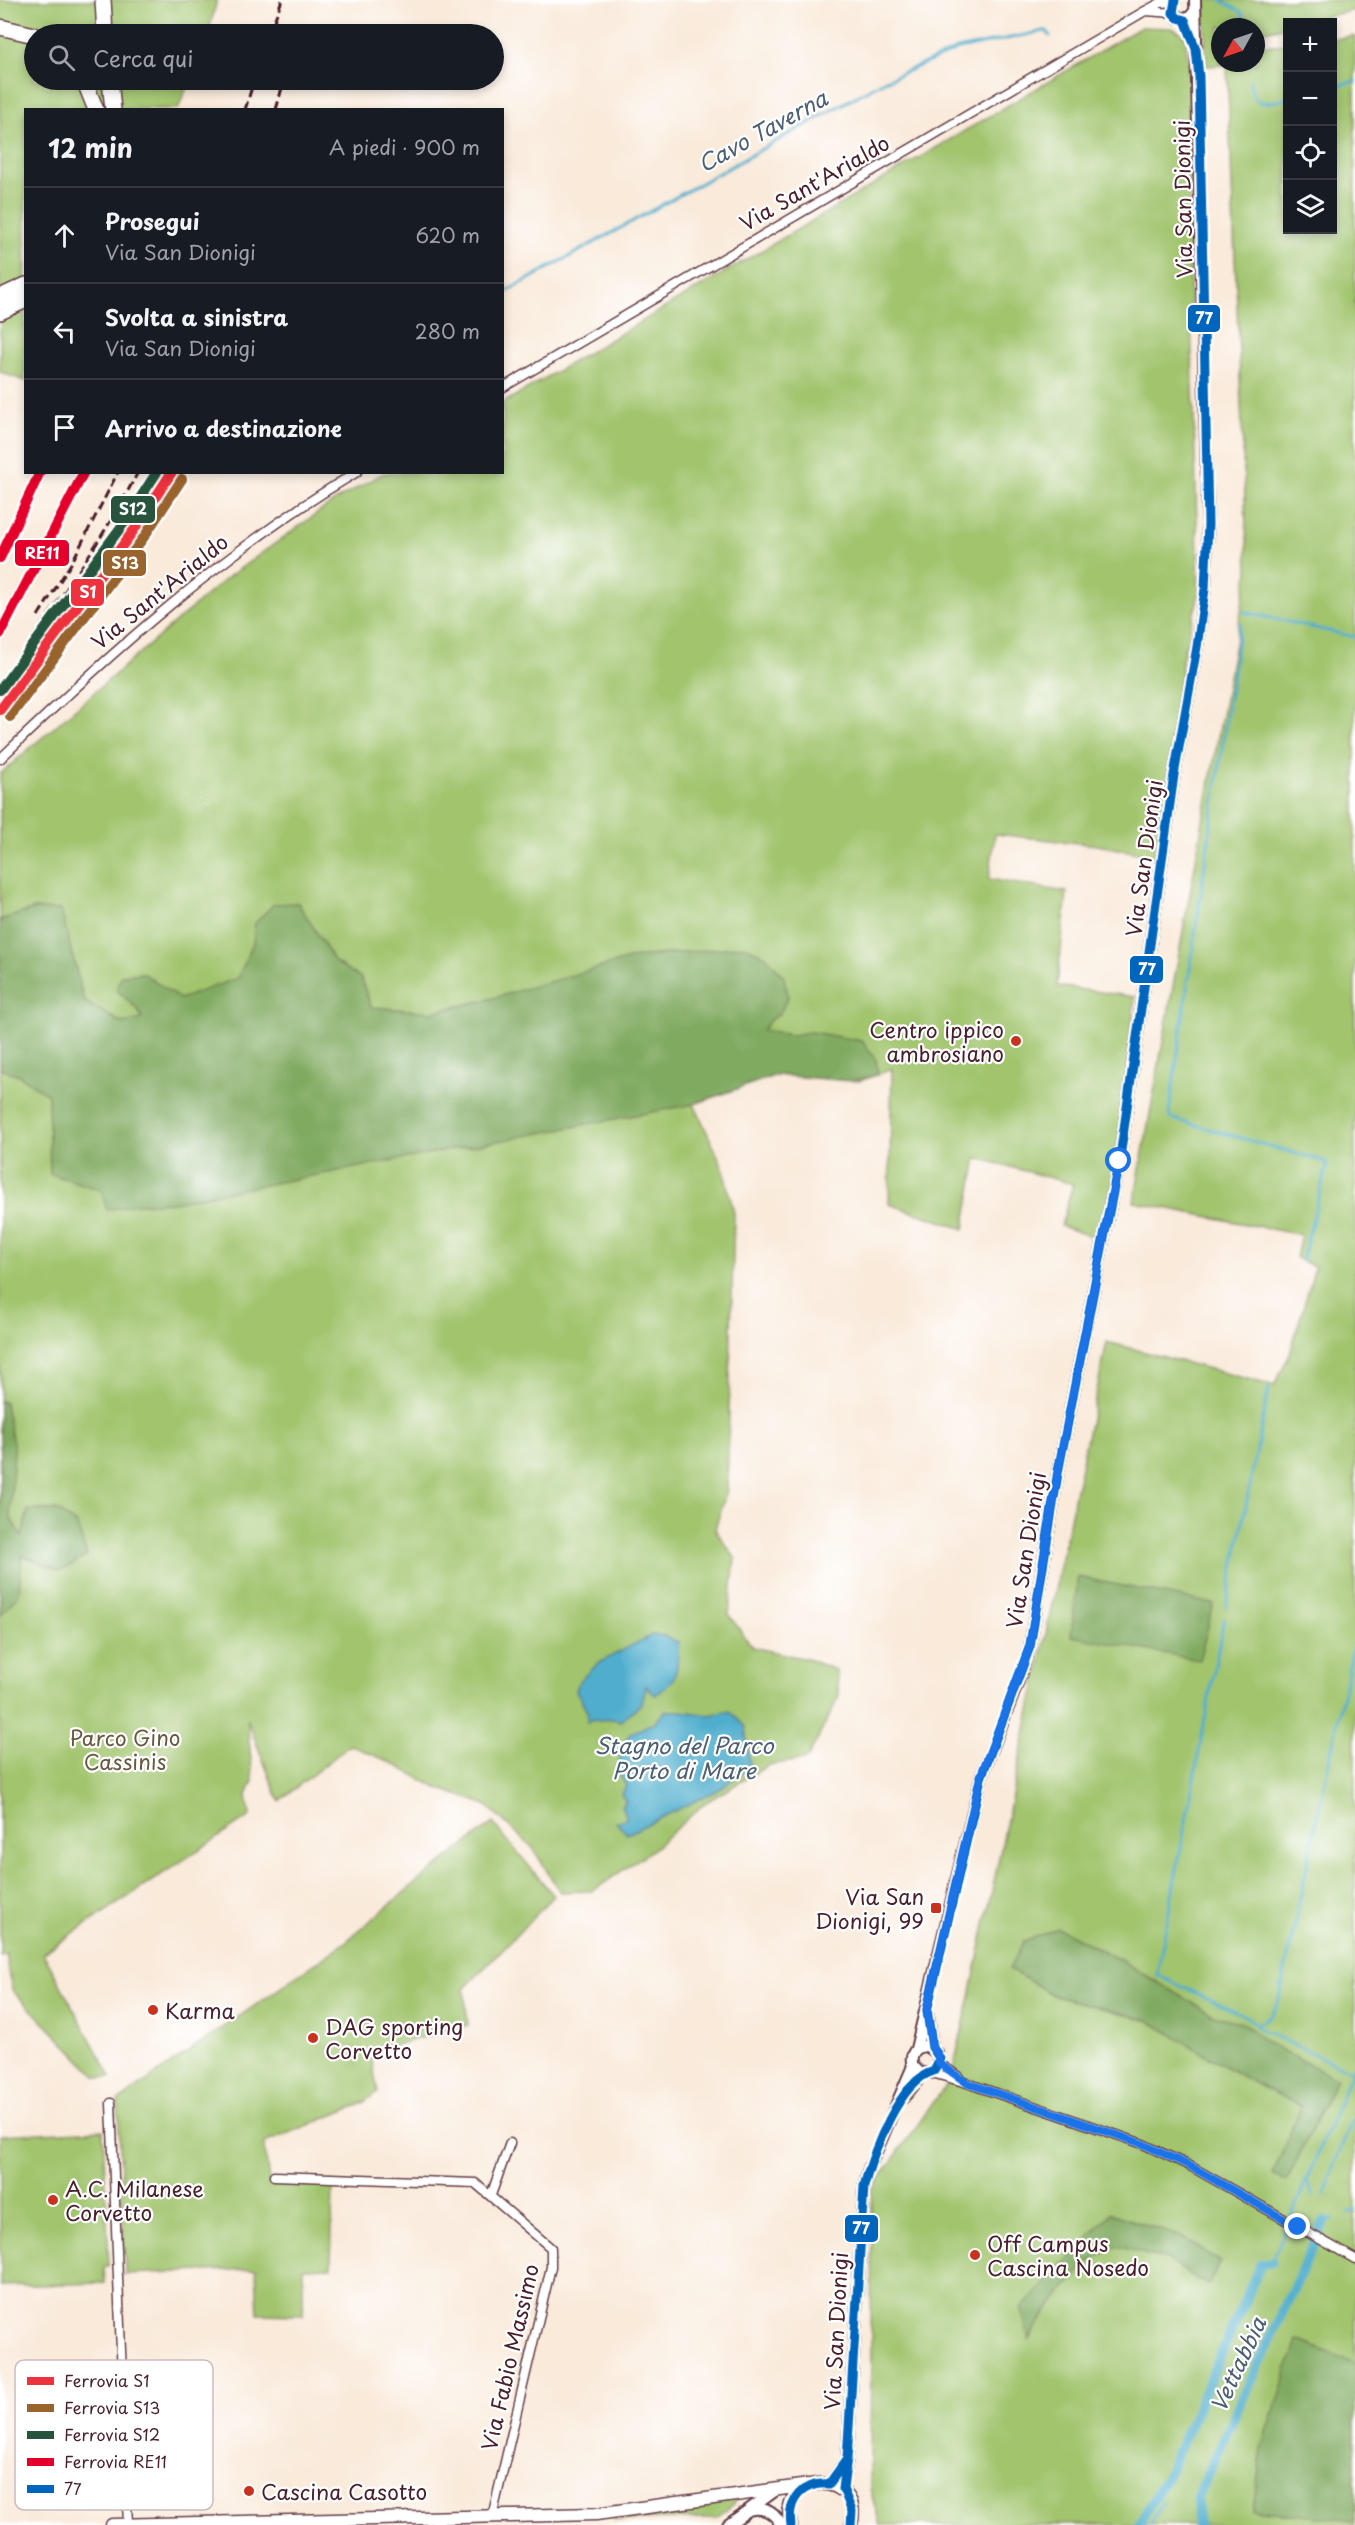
<!DOCTYPE html>
<html lang="it">
<head>
<meta charset="utf-8">
<style>
	body { margin:0; font-family:"Playpen Sans",sans-serif; background:#20242c; color:#f1f3f6 }
	.controls { position:absolute; right:18px; top:18px; display:grid; overflow:hidden; border-radius:0px; box-shadow:0 3px 9px #0003 }
	.controls button { width:54px; height:54px; display:grid; place-items:center; padding:0; border:0; border-bottom:2px solid #363941; background:#171b24; color:#f1f3f6; font:30px sans-serif }
	.compass { position:absolute; left:1211px; top:18px; width:54px; height:54px; border-radius:50%; background:#171b24; box-shadow:0 3px 9px #0003; rotate:230deg }
	.stop { position:absolute; width:18px; height:18px; margin:-14px; border:4px solid #1a73e8; border-radius:50%; background:#fff }
	.stop.end { background:#1a73e8; border-color:#fff; box-shadow:0 2px 6px #0008 }
	.list { margin:0; padding:0; list-style:none }
	h2 { display:flex; justify-content:space-between; align-items:center; height:78px; margin:0; padding:0 24px; font-size:26px }
	h2 small { font-size:20px; font-weight:400; color:#9ea1a6 }
	.list li { display:grid; grid-template-columns:39px 1fr auto; gap:18px; align-items:center; box-sizing:border-box; height:96px; padding:0 24px; border-top:2px solid #363941 }
	.list b { display:block; font-size:22px; white-space:nowrap }
	.list p { margin:0; font-size:20px; white-space:nowrap; color:#9ea1a6 }
	.list em { font-size:20px; font-style:normal; color:#9ea1a6 }
	.icon { flex:none; width:33px; height:33px; fill:none; stroke:currentColor; stroke-width:2; stroke-linecap:round; stroke-linejoin:round }
	.map { position:relative; flex:none; width:1355px; height:2525px; overflow:hidden }
	.search { position:absolute; background:#171b24; box-shadow:0 3px 9px #0003; left:24px; top:24px; width:480px; height:66px; display:flex; align-items:center; gap:15px; box-sizing:border-box; padding:0 21px; border-radius:33px; color:#9ea1a6; font-size:22px }
	.panel { position:absolute; background:#171b24; box-shadow:0 3px 9px #0003; left:24px; top:108px; width:480px; height:366px; border-radius:0px }
	.map>svg:first-child { display:block }
	.green { fill:#a1c46d; stroke:#76724c; stroke-width:1.5 }
	.forest { fill:#80aa60; stroke:#656446; stroke-width:1.5 }
	.water { fill:#4faecd; stroke:#4c667c; stroke-width:1.5 }
	.lines { fill:none; stroke-linecap:round; stroke-linejoin:round }
	.stream { stroke:#4faecd; stroke-width:3 }
	.canal { stroke:#4faecd; stroke-width:10 }
	.minor-casing { stroke:#643d45; stroke-width:11 }
	.tertiary-casing { stroke:#643d45; stroke-width:14 }
	.secondary-casing { stroke:#643d45; stroke-width:15 }
	.motorway-casing { stroke:#643d45; stroke-width:18 }
	.minor { stroke:#fff; stroke-width:8 }
	.tertiary { stroke:#fff; stroke-width:10 }
	.secondary { stroke:#fff; stroke-width:12 }
	.motorway { stroke:#fff; stroke-width:15 }
	.rail { stroke:#4a1f2b; stroke-width:3; stroke-dasharray:9 4.5; stroke-linecap:butt }
	.bus-1-casing { stroke:#fff; stroke-width:14 }
	.bus-1 { stroke:#0065bd; stroke-width:9 }
	.rail-1-casing { stroke:#fff; stroke-width:15 }
	.rail-2-casing { stroke:#fff; stroke-width:15 }
	.rail-3-casing { stroke:#fff; stroke-width:15 }
	.rail-4-casing { stroke:#fff; stroke-width:15 }
	.rail-1 { stroke:#ee333e; stroke-width:10 }
	.rail-2 { stroke:#99642e; stroke-width:10 }
	.rail-3 { stroke:#28543d; stroke-width:10 }
	.rail-4 { stroke:#e4002b; stroke-width:10 }
	.route { stroke:#1a73e8; stroke-width:8 }
	.poi-dot { fill:#c8321e; stroke:#fff; stroke-width:2 }
	.labels { text-anchor:middle; dominant-baseline:central; stroke-width:4.5; stroke-linejoin:round; paint-order:stroke }
	.street-label { font-size:21px; fill:#4a1f2b; stroke:#fff }
	.poi-label { font-size:21px; fill:#4a1f2b; stroke:#fff; text-anchor:start }
	.park-label { font-size:21px; fill:#685942; stroke:#fff }
	.water-label { font-size:22px; font-style:italic; fill:#4c5f74; stroke:#fff }
	.key { fill:#fff; stroke:#c9bcbf; stroke-width:1.5 }
	.key-label { font-size:16px; fill:#4a1f2b }
	.line-badge { stroke:#fff; stroke-width:2 }
	.badge-label { font-size:16px; text-anchor:middle; font-weight:bold; fill:#fff }
</style>
</head>
<body>
<div class="map">
<svg width="1355" height="2525" viewBox="0 0 1355 2525">
	<rect width="100%" height="100%" fill="#fff"/>
	<filter id="ink" filterUnits="userSpaceOnUse"><feTurbulence type="fractalNoise" baseFrequency=".0167" numOctaves="2"/><feDisplacementMap in="SourceGraphic" scale="12" xChannelSelector="R" yChannelSelector="G"/><feConvolveMatrix kernelMatrix="1 2 1 2 8 2 1 2 1" color-interpolation-filters="sRGB"/></filter>
	<filter id="wash" filterUnits="userSpaceOnUse"><feTurbulence type="fractalNoise" baseFrequency=".008" numOctaves="4" result="noise"/><feDisplacementMap in="SourceGraphic" scale="24" xChannelSelector="R" yChannelSelector="G"/><feGaussianBlur stdDeviation="1.35" result="paint"/><feColorMatrix in="noise" values="0 0 0 0 0 0 0 0 0 0 0 0 0 0 0 0 0 1.4 0 .05"/><feComposite in="paint" operator="in"/></filter>
	<g filter="url(#wash)">
		<rect width="100%" height="100%" fill="#f9eada"/>
		<path class="green" d="M0 0H217L208 34H34V80H190L178 109 26 110 25 381 0 372Z
			M1204 0H1355V10L1303 22H1288L1287 26 1256 33V27H1220V63H1256V46L1287 44 1288 230H1332L1333 39 1355 36V2525H880L870 2489 872 2189 951 2078 969 2001 1107 1342 1274 1386 1290 1353 1315 1267 1296 1258 1301 1235 1134 1202 1248 572 1227 65 1206 66Z
			M1141 27 1172 28 1185 35 1189 67 1190 281 1199 594 1183 655 1169 771 1154 856 1097 845 995 834 989 879 1067 892 1057 986 1135 997 1118 1152 1102 1240 1061 1226 1073 1184 977 1158 964 1229 889 1204 892 1069 860 1081 776 1075 694 1104 722 1165 734 1213 727 1490 715 1529 735 1558 729 1615 752 1647 807 1659 836 1670 839 1697 807 1759 769 1765 706 1802 653 1849 593 1891 560 1892 532 1847 486 1805 435 1787 390 1762 350 1745 279 1801 247 1719 253 1781 247 1795 250 1816 43 1953 111 2077H97L12 1990 6 1954 0 1956V1450L5 1403 0 1401V1069L17 1074 48 1095 51 1174 101 1190 35 909 0 920V774L224 580 336 500 384 473 502 472 503 403Z
			M493 1823 554 1896 464 1989 468 2025 370 2052 378 2092 363 2103 264 2143 269 2181 333 2183 331 2267 303 2268V2315L258 2314 256 2269 125 2274 118 2101 343 1944 408 1889Z
			M103 2130 109 2265 104 2268 105 2283 0 2286V2135Z
			M732 2499 735 2503 717 2518 613 2520 649 2512Z"/>
		<path class="forest" d="M298 903 335 962 361 978 371 1007 432 1012 486 1000 636 957 745 946 766 956 784 977 788 996 780 1013 770 1020 762 1031 792 1035 811 1032 862 1041 876 1060 878 1075 852 1081 776 1075 694 1104 173 1202 136 1204 107 1210 101 1190 50 1174 48 1095 17 1074 0 1069V920L35 909 61 910 84 1001 122 1023 142 1019 138 1010 116 989 122 975 143 973 180 999 238 978 253 943 255 923 274 904Z
			M0 1401 5 1403 14 1448 10 1517 22 1537 28 1510H57L77 1525 87 1556 61 1571 22 1555 19 1594 0 1616Z
			M1078 1577 1214 1604 1199 1660 1071 1636Z
			M1058 1928 1120 1960 1213 2015 1243 2023 1267 2043 1337 2078 1286 2182 1273 2175 1301 2106 1248 2080 1148 2020 1055 1996 1009 1969 1024 1941Z
			M1111 2213 1182 2237 1221 2262 1208 2285 1166 2260 1117 2246 1088 2262 1049 2308 1029 2339 1021 2309Z
			M1297 2340 1355 2363V2521L1253 2510 1262 2448Z"/>
		<path class="water" d="M652 1635 664 1636 678 1642C678 1668 679 1681 655 1695L646 1686 642 1703 621 1721C611 1716 603 1722 593 1719L587 1723 588 1713C582 1706 583 1698 576 1692L579 1681 600 1662Z
			M666 1711H682L709 1715 730 1711 745 1727 750 1767 718 1790 627 1834 616 1822 627 1818 621 1806 626 1801 621 1794 626 1786 617 1770 625 1741 631 1733 655 1722Z"/>
		<g class="lines">
			<path class="stream" d="M1220 0 1242 12 1246 27
				M1249 63V66
				M1250 81C1252 110 1267 103 1288 98
				M1332 87 1355 81
				M502 294 884 81 958 49 1044 31H1047L1050 36
				M1244 612 1355 637
				M1240 624 1169 1113 1170 1118 1326 1162 1327 1165 1302 1261
				M1226 1607 1269 1388
				M1224 1618 1157 1975 1248 2017 1258 2028 1351 2071
				M1256 2025C1271 2017 1273 2017 1279 1999L1355 1639
				M1307 2181 1313 2196
				M1325 2195 1334 2164 1355 2115
				M1348 2214 1355 2210
				M1324 2222 1332 2220
				M1324 2222 1326 2216
				M1272 2262 1355 2065
				M1150 2525 1163 2503"/>
			<path class="canal" d="M1139 2525 1169 2472 1261 2264 1272 2262
				M1198 2525 1196 2499 1324 2222"/>
		</g>
	</g>
	<g filter="url(#ink)">
		<g class="lines">
			<defs>
				<path id="minor" d="M1146 11 1173 13
					M502 388 1145 11 1160 3 1173 2
					M0 759C110 653 225 550 357 472
					M939 2063 959 2077
					M932 2073 967 2083 1143 2144 1190 2166 1355 2259
					M111 2103 128 2525
					M274 2176 475 2183 551 2248V2267L492 2517
					M491 2195 510 2143"/>
				<path id="tertiary" d="M1175 0 1172 9 1178 18H1189L1195 11
					M928 2015 932 2047
					M916 2049 981 1778 1016 1687 1030 1646 1058 1472 1121 1150 1174 775 1197 647 1205 589 1208 524 1195 0
					M903 2098 923 2074
					M829 2484 845 2462
					M842 2491 847 2459 864 2186 869 2168 913 2066C909 2055 915 2046 927 2046L938 2054 939 2064 932 2073H920L913 2066
					M749 2510C764 2506 774 2512 781 2525
					M728 2525 776 2490"/>
				<path id="secondary" d="M112 2525 596 2514 809 2485
					M791 2525C776 2470 866 2470 851 2525"/>
				<path id="motorway" d="M103 0 105 34
					M0 27 34 35
					M84 80 96 110
					M110 80 113 110
					M0 297 26 285
					M0 312 26 300"/>
			</defs>
			<use href="#minor" class="minor-casing"/>
			<use href="#tertiary" class="tertiary-casing"/>
			<use href="#secondary" class="secondary-casing"/>
			<use href="#motorway" class="motorway-casing"/>
			<use href="#minor" class="minor"/>
			<use href="#tertiary" class="tertiary"/>
			<use href="#secondary" class="secondary"/>
			<use href="#motorway" class="motorway"/>
			<path class="rail" d="M269 34 282 0
				M290 34 293 24
				M245 110 254 80
				M276 110 284 80
				M38 616 72 562 118 472
				M0 681C50 613 99 547 138 472"/>
			<defs>
				<path id="bus-1" d="M848 2449 843 2489 852 2511 851 2525
					M791 2525C787 2499 803 2482 829 2484L847 2459 864 2186C873 2153 899 2080 934 2071L940 2059 932 2047 927 2010 981 1778 1030 1646 1058 1472 1121 1150 1174 775 1197 647 1205 589 1208 524 1199 77 1196 49 1185 20 1178 18 1173 13 1175 0"/>
			</defs>
			<use href="#bus-1" class="bus-1-casing"/>
			<use href="#bus-1" class="bus-1"/>
			<defs>
				<path id="rail-1" d="M0 710 134 530 172 472"/>
				<path id="rail-2" d="M10 717 144 537 182 479"/>
				<path id="rail-3" d="M0 690 124 523 157 472"/>
				<path id="rail-4" d="M0 558 40 472
					M0 634 84 472"/>
			</defs>
			<use href="#rail-1" class="rail-1-casing"/>
			<use href="#rail-2" class="rail-2-casing"/>
			<use href="#rail-3" class="rail-3-casing"/>
			<use href="#rail-4" class="rail-4-casing"/>
			<use href="#rail-1" class="rail-1"/>
			<use href="#rail-2" class="rail-2"/>
			<use href="#rail-3" class="rail-3"/>
			<use href="#rail-4" class="rail-4"/>
		</g>
	</g>
	<g class="lines" filter="url(#ink)">
		<path class="route" d="M1119 1161 1058 1472 1030 1646 980 1778 927 2010 932 2047 938 2054 939 2063 967 2083 1143 2144 1190 2166 1298 2227"/>
	</g>
	<g class="poi-dot">
		<circle cx="1016" cy="1041" r="6"/>
		<rect x="930" y="1902" width="12" height="12" rx="3"/>
		<circle cx="153" cy="2010" r="6"/>
		<circle cx="313" cy="2038" r="6"/>
		<circle cx="53" cy="2200" r="6"/>
		<circle cx="975" cy="2255" r="6"/>
		<circle cx="249" cy="2491" r="6"/>
	</g>
	<g class="labels">
		<g class="street-label">
			<text transform="translate(814 182) rotate(-30)">Via Sant'Arialdo</text>
			<text transform="translate(1182 199) rotate(-91)">Via San Dionigi</text>
			<text transform="translate(159 591) rotate(-39)">Via Sant'Arialdo</text>
			<text transform="translate(1143 858) rotate(-82)">Via San Dionigi</text>
			<text transform="translate(1025 1550) rotate(-81)">Via San Dionigi</text>
			<text transform="translate(835 2331) rotate(-87)">Via San Dionigi</text>
			<text transform="translate(509 2357) rotate(-77)">Via Fabio Massimo</text>
		</g>
		<g class="poi-label">
			<text x="1004" y="1029" text-anchor="end">Centro ippico<tspan x="1004" dy="24">ambrosiano</tspan></text>
			<text x="924" y="1896" text-anchor="end">Via San<tspan x="924" dy="24">Dionigi, 99</tspan></text>
			<text x="165" y="2010">Karma</text>
			<text x="325" y="2026">DAG sporting<tspan x="325" dy="24">Corvetto</tspan></text>
			<text x="65" y="2188">A.C. Milanese<tspan x="65" dy="24">Corvetto</tspan></text>
			<text x="987" y="2243">Off Campus<tspan x="987" dy="24">Cascina Nosedo</tspan></text>
			<text x="261" y="2491">Cascina Casotto</text>
		</g>
		<g class="park-label">
			<text x="125" y="1737">Parco Gino<tspan x="125" dy="24">Cassinis</tspan></text>
		</g>
		<g class="water-label">
			<text transform="translate(762 130) rotate(-29)">Cavo Taverna</text>
			<text x="684" y="1744">Stagno del Parco<tspan x="684" dy="25">Porto di Mare</tspan></text>
			<text transform="translate(1237 2364) rotate(-65)">Vettabbia</text>
		</g>
	</g>
	<rect x="15" y="2360" width="198" height="150" rx="9" class="key"/>
	<rect x="27" y="2377" width="27" height="8" fill="#ee333e"/>
	<rect x="27" y="2404" width="27" height="8" fill="#99642e"/>
	<rect x="27" y="2431" width="27" height="8" fill="#28543d"/>
	<rect x="27" y="2458" width="27" height="8" fill="#e4002b"/>
	<rect x="27" y="2485" width="27" height="8" fill="#0065bd"/>
	<g class="key-label">
		<text x="64" y="2387">Ferrovia S1</text>
		<text x="64" y="2414">Ferrovia S13</text>
		<text x="64" y="2441">Ferrovia S12</text>
		<text x="64" y="2468">Ferrovia RE11</text>
		<text x="64" y="2495">77</text>
	</g>
	<g class="line-badge">
		<rect x="1187" y="304" width="34" height="29" rx="6" fill="#0065bd"/>
		<rect x="110" y="495" width="46" height="29" rx="6" fill="#28543d"/>
		<rect x="14" y="539" width="56" height="28" rx="6" fill="#e4002b"/>
		<rect x="102" y="549" width="45" height="28" rx="6" fill="#99642e"/>
		<rect x="70" y="578" width="35" height="29" rx="6" fill="#ee333e"/>
		<rect x="1129" y="955" width="35" height="29" rx="6" fill="#0065bd"/>
		<rect x="844" y="2214" width="35" height="29" rx="6" fill="#0065bd"/>
	</g>
	<g class="badge-label">
		<text x="1204" y="324">77</text>
		<text x="133" y="515">S12</text>
		<text x="42" y="559">RE11</text>
		<text x="125" y="569">S13</text>
		<text x="88" y="598">S1</text>
		<text x="1147" y="975">77</text>
		<text x="861" y="2234">77</text>
	</g>
</svg>
<div class="controls">
<button>+</button>
<button>−</button>
<button><svg class="icon" aria-label="locate" viewBox="0 0 24 24"><circle cx="12" cy="12" r="6"/><path d="M12 2v4M12 18v4M2 12h4M18 12h4"/></svg></button>
<button><svg class="icon" aria-label="layers" viewBox="0 0 24 24"><path d="M12 4l9 5-9 5-9-5zM3 14l9 5 9-5"/></svg></button>
</div>
<svg class="compass" viewBox="-18 -18 36 36"><path d="M0-13l5 13h-10z" fill="#e53935"/><path d="M0 13l5-13h-10z" fill="#9ea1a6"/></svg>
<div class="stop" style="left:1119px;top:1161px"></div>
<div class="stop end" style="left:1298px;top:2227px"></div>
<div class="search"><svg class="icon" aria-label="search" viewBox="0 0 24 24"><circle cx="10" cy="10" r="6"/><path d="M15 15l6 6"/></svg>Cerca qui</div>
<section class="panel">
<h2>12 min<small>A piedi · 900 m</small></h2>
<ul class="list">
<li><svg class="icon" aria-label="ahead" viewBox="0 0 24 24"><path d="M12 20V5M6 11l6-6 6 6"/></svg><div><b>Prosegui</b><p>Via San Dionigi</p></div><em>620 m</em></li>
<li><svg class="icon" aria-label="left" viewBox="0 0 24 24"><path d="M17 20v-9H6M10 6l-5 5 5 5"/></svg><div><b>Svolta a sinistra</b><p>Via San Dionigi</p></div><em>280 m</em></li>
<li><svg class="icon" aria-label="arrive" viewBox="0 0 24 24"><path d="M6 21V4h12l-3 4 3 4H6"/></svg><div><b>Arrivo a destinazione</b></div></li>
</ul>
</section>
</div>
</body>
</html>
